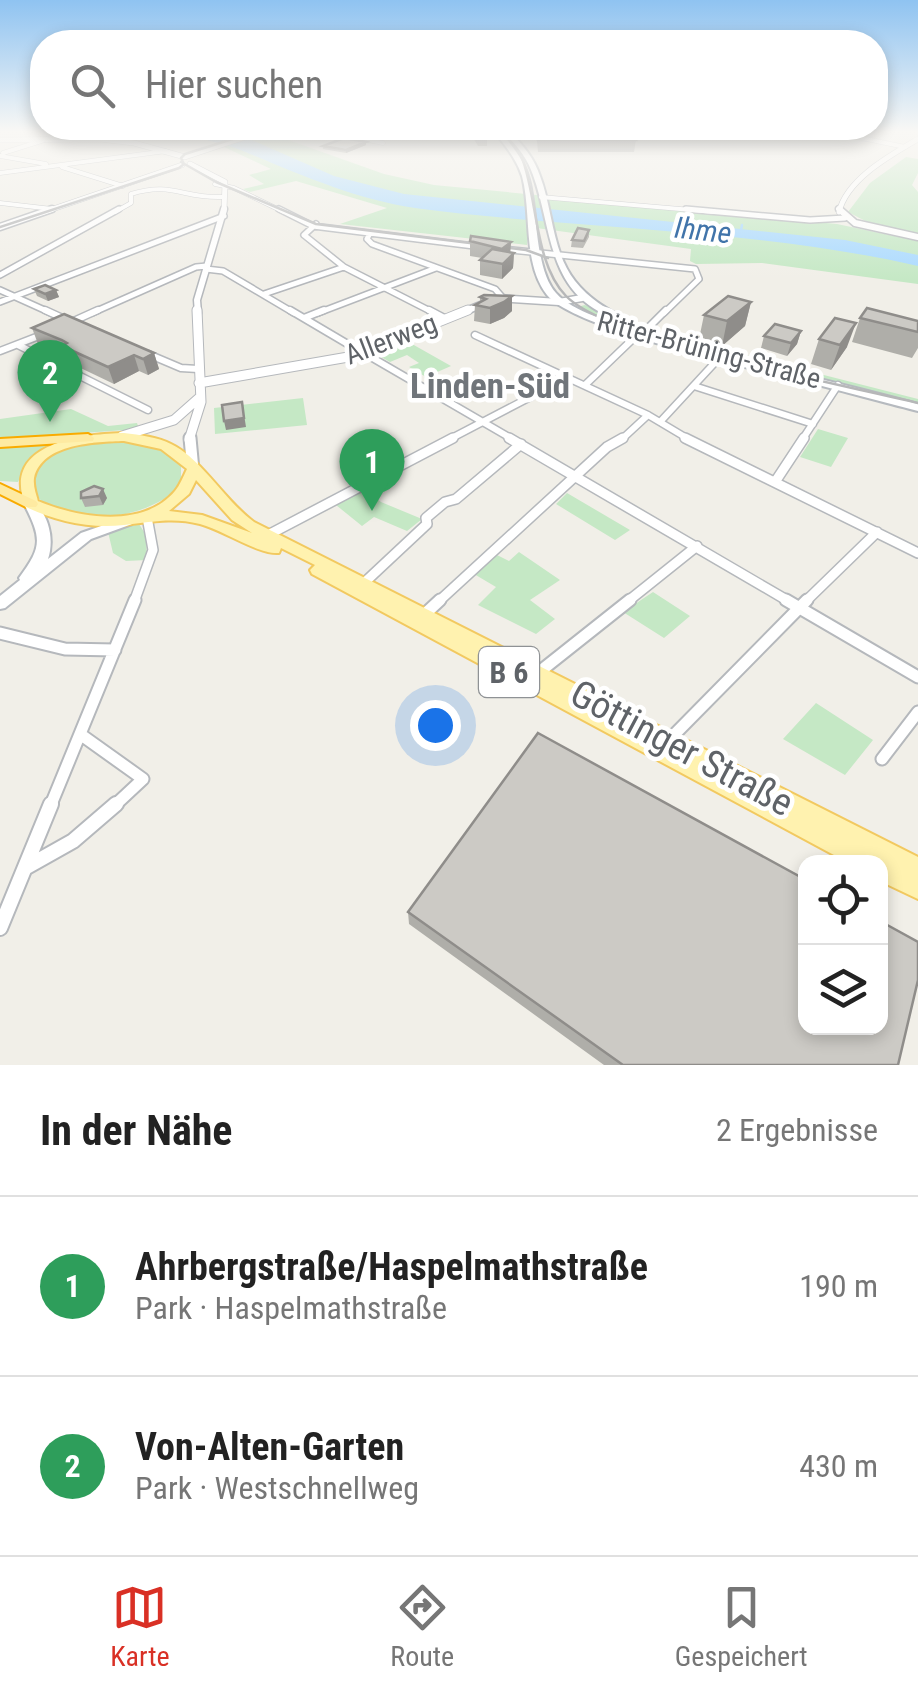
<!DOCTYPE html>
<html lang="de">
<head>
<meta charset="utf-8">
<style>
	body { margin:0; font-family:"Roboto Condensed",sans-serif; background:#f6f6f6; color:#222 }
	.controls { position:absolute; right:30px; bottom:30px; display:grid; overflow:hidden; border-radius:20px; box-shadow:0 5px 15px #0003 }
	.controls button { width:90px; height:90px; display:grid; place-items:center; padding:0; border:0; border-bottom:2px solid #e0e0e0; background:#fff; color:#222; font:50px sans-serif }
	.you { position:absolute; left:435px; top:725px; width:35px; height:35px; margin:-25px; border:8px solid #fff; border-radius:50%; background:#1a73e8; box-shadow:0 0 0 15px #1a73e833 }
	.badge { display:grid; place-items:center; width:65px; height:65px; border-radius:50%; background:#d93025; color:#fff; font-size:32px; font-weight:700 }
	.pin { position:absolute; translate:-50% -82px; filter:drop-shadow(0 2px 5px #0008) }
	.pin::after { content:''; position:absolute; top:52px; width:35px; height:30px; background:inherit; clip-path:polygon(0 0,100% 0,50% 100%) }
	.list { margin:0; padding:0; list-style:none }
	h2 { display:flex; justify-content:space-between; align-items:center; height:130px; margin:0; padding:0 40px; font-size:42px }
	h2 small { font-size:32px; font-weight:400; color:#767676 }
	.list li { display:grid; grid-template-columns:65px 1fr auto; gap:30px; align-items:center; box-sizing:border-box; height:180px; padding:0 40px; border-top:2px solid #e0e0e0 }
	.list b { display:block; font-size:38px; white-space:nowrap }
	.list p { margin:0; font-size:32px; white-space:nowrap; color:#767676 }
	.list em { font-size:32px; font-style:normal; color:#767676 }
	.icon { flex:none; width:55px; height:55px; fill:none; stroke:currentColor; stroke-width:2; stroke-linecap:round; stroke-linejoin:round }
	.map { position:relative; flex:none; width:918px; height:1065px; overflow:hidden }
	.search { position:absolute; background:#fff; box-shadow:0 5px 15px #0003; left:30px; right:30px; top:30px; height:110px; display:flex; align-items:center; gap:25px; box-sizing:border-box; padding:0 35px; border-radius:40px; color:#767676; font-size:38px }
	.sheet { height:490px; background:#fff }
	nav { display:flex; justify-content:space-around; align-items:center; box-sizing:border-box; height:140px; border-top:2px solid #e0e0e0; background:#fff; font-size:28px; color:#767676 }
	nav a { display:grid; justify-items:center; gap:5px }
	nav .on { color:#d93025 }
	.map>svg:first-child { display:block }
	.green { fill:#c5e8c5 }
	.water { fill:#aadaff }
	.lines { fill:none; stroke-linecap:round; stroke-linejoin:round }
	.stream { stroke:#aadaff; stroke-width:2.5 }
	.minor-far5-casing { stroke:#b5b8bc; stroke-width:5 }
	.minor-far4-casing { stroke:#b5b8bc; stroke-width:8 }
	.minor-far3-casing { stroke:#b5b8bc; stroke-width:9 }
	.minor-far2-casing { stroke:#b5b8bc; stroke-width:12 }
	.minor-far1-casing { stroke:#b5b8bc; stroke-width:15 }
	.minor-casing { stroke:#b5b8bc; stroke-width:18 }
	.tertiary-far3-casing { stroke:#b5b8bc; stroke-width:6 }
	.tertiary-far2-casing { stroke:#b5b8bc; stroke-width:9 }
	.tertiary-far1-casing { stroke:#b5b8bc; stroke-width:11 }
	.tertiary-casing { stroke:#b5b8bc; stroke-width:15 }
	.secondary-casing { stroke:#b6babf; stroke-width:4 }
	.primary-casing { stroke:#f2c960; stroke-width:4 }
	.trunk-casing { stroke:#f9ab00; stroke-width:4 }
	.minor-far5 { stroke:#fff; stroke-width:4 }
	.minor-far4 { stroke:#fff; stroke-width:5 }
	.minor-far3 { stroke:#fff; stroke-width:6 }
	.minor-far2 { stroke:#fff; stroke-width:9 }
	.minor-far1 { stroke:#fff; stroke-width:11 }
	.minor { stroke:#fff; stroke-width:14 }
	.tertiary-far3 { stroke:#fff; stroke-width:5 }
	.tertiary-far2 { stroke:#fff; stroke-width:6 }
	.tertiary-far1 { stroke:#fff; stroke-width:9 }
	.tertiary { stroke:#fff; stroke-width:11 }
	.secondary { fill:#fff; fill-rule:evenodd }
	.primary { fill:#fff2af; fill-rule:evenodd }
	.trunk { fill:#feeaa1; fill-rule:evenodd }
	.tram { stroke:#b6b7b8; stroke-width:2.5 }
	.wall { fill:#afaea9 }
	.shaded-wall { fill:#8f8d8a }
	.building { fill:#cccac5; stroke:#8f8d8a; stroke-width:2.5 }
	.labels { text-anchor:middle; dominant-baseline:central; stroke-width:9; stroke-linejoin:round; paint-order:stroke }
	.far-street-label { font-size:28px; fill:#5f6368; stroke:#fff }
	.far-water-label { font-size:30px; font-style:italic; fill:#4174aa; stroke:#fff }
	.shield { fill:#fff; stroke:#8f9295; stroke-width:2.5 }
	.shield-label { font-size:30px; font-weight:bold; fill:#5f6368 }
	.far-district-label { font-size:35px; font-weight:bold; fill:#70757a; stroke:#fff }
	.near-street-label { font-size:38px; fill:#5f6368; stroke:#fff }
</style>
</head>
<body>
<div class="map">
<svg width="918" height="1065" viewBox="0 0 918 1065">
	<rect width="100%" height="100%" fill="#f1efe8"/>
	<path class="green" d="M266 132 384 174 434 185 837 224 918 241V284L762 263 696 264 690 261 691 249 529 227 527 245 340 224 387 208 296 181 250 192 243 189 264 184 249 175 271 169 222 146Z
		M906 157 918 159V173L912 185 918 192V233L873 225 848 212 870 183Z
		M585 305 632 326 918 399V405L683 344 598 320 573 308Z
		M405 340 451 366 426 377 409 367 419 363 407 355 390 362 374 353Z
		M303 398 307 425 215 434 214 408Z
		M71 409 108 426 137 423 139 429 0 439V419Z
		M818 429 848 438 831 467 800 457Z
		M117 439 159 447 181 466V485C151 520 51 537 30 484 49 442 75 444 117 439Z
		M65 442 28 463 18 482 0 481V446Z
		M365 490 381 502 422 519 407 531 374 517 362 526 336 505Z
		M567 493 630 530 615 540 556 504Z
		M139 524 146 535 147 560 126 561 113 553 108 532Z
		M519 552 560 580 530 600 555 619 536 634 478 605 496 587 474 574 495 554 509 561Z
		M653 592 690 616 664 638 623 612Z
		M816 703 873 740 845 775 783 739Z"/>
	<path class="water" d="M171 131H216L247 138 334 176 404 194 845 240 918 255V266C753 228 582 230 415 208 354 199 299 174 243 151 219 141 196 139 171 131Z"/>
	<g class="lines">
		<path class="stream" d="M741 230 742 225"/>
		<defs>
			<path id="minor-far5" d="M325 131 383 143
				M828 131 905 147
				M622 133 659 131
				M499 134 546 133
				M3 153 54 137
				M0 156 46 164
				M62 167 123 186
				M0 173 166 151
				M215 184 234 188 284 212
				M131 194C173 181 182 199 223 197
				M541 197 715 212
				M0 203 52 209
				M115 212 131 203V194"/>
			<path id="minor-far4" d="M279 209 313 226 482 247
				M686 209 810 220 845 218
				M316 224 304 235 344 267 434 313
				M369 235 367 239 372 244 495 289 502 297
				M502 249 695 269 699 279 664 313
				M206 269 223 271 294 313
				M0 275 119 209
				M0 290 51 313
				M264 294 344 267
				M0 302 224 216
				M92 313 196 267 207 266
				M318 313 436 268"/>
			<path id="minor-far3" d="M45 310 69 321
				M290 310 351 346
				M429 310 446 319
				M304 318 324 310
				M67 324 98 310
				M647 329 666 310
				M475 335 648 415 690 440
				M18 345 148 410
				M0 351 44 334
				M364 353 514 440
				M148 354 181 368 198 369
				M585 385 638 334
				M694 386 813 424
				M660 422 721 356
				M448 440 565 379
				M621 440 648 415
				M802 440 838 385"/>
			<path id="minor-far2" d="M509 438 790 602
				M685 438 918 553
				M775 482 804 438
				M268 535 453 438
				M365 582 427 524 426 518 445 502 456 499 521 444
				M134 602 153 550 147 517
				M438 602 607 447 623 438
				M627 602 697 546
				M805 602 877 532"/>
			<path id="minor-far1" d="M786 600 918 677
				M426 613 440 600
				M0 633 65 649 115 650
				M538 673 630 600
				M80 734 143 779 113 807
				M667 742 807 600
				M882 759 918 712
				M50 807 135 600"/>
			<path id="minor" d="M25 868 73 841 116 804
				M0 928 51 804"/>
			<path id="tertiary-far3" d="M0 140 100 139 134 143 185 157 263 131
				M190 164 225 182 224 212
				M44 212 182 165
				M839 212C847 179 889 156 918 139"/>
			<path id="tertiary-far2" d="M839 209 855 223 918 237
				M0 227 52 209
				M198 313 197 300 224 209
				M461 313 498 298 559 302 582 298"/>
			<path id="tertiary-far1" d="M199 383 354 356 468 310
				M122 436 174 420 200 397
				M189 440 201 402 197 310"/>
			<path id="tertiary" d="M190 438 193 470"/>
			<path id="secondary" d="M494 131H500C511 145 523 158 528 176 538 207 534 269 556 293 572 312 615 323 638 330 731 359 825 379 918 404V411C886 403 854 394 822 386 770 373 575 330 547 295 522 263 532 213 522 176 516 158 505 146 494 131Z
				M503 131H509C523 145 534 158 540 176 553 210 552 252 575 281 589 299 606 308 625 319V323C615 322 607 316 598 311 547 282 551 224 533 175 527 157 516 145 503 131Z
				M31 500C48 512 55 538 48 559L81 533 127 517 134 521 132 524 91 539 5 608 0 609V596L20 580 19 578C42 547 42 539 24 504Z"/>
			<path id="primary" d="M124 433C140 435 157 437 171 444 201 458 225 501 254 522L918 857V899L880 881V862H847L312 574 310 570 315 565 281 548 279 553C259 555 223 530 200 524 173 517 151 522 124 525 90 529 56 521 26 507 0 444 79 434 124 433ZM124 441 161 449 187 469C183 477 180 485 175 491 143 529 78 518 38 501 36 494 33 486 34 478 42 443 96 442 124 441ZM196 480 232 520 252 533 202 515 169 511 189 494Z"/>
			<path id="trunk" d="M88 434 94 438 93 441 0 447V439Z
				M0 484 36 501 38 504 36 507H26L0 494Z"/>
		</defs>
		<use href="#minor-far5" class="minor-far5-casing"/>
		<use href="#minor-far4" class="minor-far4-casing"/>
		<use href="#minor-far3" class="minor-far3-casing"/>
		<use href="#minor-far2" class="minor-far2-casing"/>
		<use href="#minor-far1" class="minor-far1-casing"/>
		<use href="#minor" class="minor-casing"/>
		<use href="#tertiary-far3" class="tertiary-far3-casing"/>
		<use href="#tertiary-far2" class="tertiary-far2-casing"/>
		<use href="#tertiary-far1" class="tertiary-far1-casing"/>
		<use href="#tertiary" class="tertiary-casing"/>
		<use href="#secondary" class="secondary-casing"/>
		<use href="#primary" class="primary-casing"/>
		<use href="#trunk" class="trunk-casing"/>
		<use href="#minor-far5" class="minor-far5"/>
		<use href="#minor-far4" class="minor-far4"/>
		<use href="#minor-far3" class="minor-far3"/>
		<use href="#minor-far2" class="minor-far2"/>
		<use href="#minor-far1" class="minor-far1"/>
		<use href="#minor" class="minor"/>
		<use href="#tertiary-far3" class="tertiary-far3"/>
		<use href="#tertiary-far2" class="tertiary-far2"/>
		<use href="#tertiary-far1" class="tertiary-far1"/>
		<use href="#tertiary" class="tertiary"/>
		<use href="#secondary" class="secondary"/>
		<use href="#primary" class="primary"/>
		<use href="#trunk" class="trunk"/>
		<path class="tram" d="M522 158C538 199 534 263 566 296 611 342 846 385 918 403
			M181 162 216 182 316 224 526 250 548 258
			M0 227 179 168 184 164 181 158 185 154 258 131"/>
	</g>
	<path class="wall" d="M469 131H485L487 134V146H478Z
		M536 131 636 140 634 152H538Z
		M664 131H702L682 139 663 135Z
		M366 142V145L346 153 323 149V146Z
		M589 230V237L583 248 571 247 572 240Z
		M470 241 511 242 510 252 514 253 513 268 502 279 480 275V260L482 258 470 256Z
		M34 289 56 290 59 297 48 301 37 296Z
		M480 297 512 311 504 318 490 324 474 321 475 305 480 302Z
		M751 302 745 326 722 346 699 339 704 315Z
		M860 318 918 321V348L912 358 852 342Z
		M32 328 154 353 159 369 148 375 139 371 114 384 68 362 65 355 38 344Z
		M801 331 797 344 787 356 761 348 764 336Z
		M819 339 847 347 831 370 811 364Z
		M94 486 107 498 103 505 85 507 81 498Z
		M408 912 898 1065H604L409 924Z"/>
	<path class="shaded-wall" d="M403 131H464V135L403 140Z
		M684 131H702L682 139Z
		M366 142V145L346 153V150Z
		M511 242 510 256 514 253 513 268 502 279V249Z
		M56 290 59 297 48 301 45 294Z
		M512 296V311L504 318 490 324V308Z
		M751 302 745 326 722 346 727 321Z
		M856 323 847 347 831 370 840 345Z
		M801 331 797 344 787 356 791 343Z
		M154 353 159 369 148 375 143 359Z
		M134 355 139 371 114 384 108 367Z
		M242 402 246 427 226 430 224 421Z
		M103 489 107 498 103 505 99 496Z"/>
	<path class="building" d="M537 131H631L636 140H538Z
		M344 138 366 142 346 150 323 146Z
		M578 228 589 230 584 241 572 240Z
		M471 236 511 242 502 249 470 241Z
		M492 249 514 253 503 264 480 260Z
		M45 285 56 290 45 294 34 289Z
		M484 295 512 296 504 302 490 308 475 305 486 299 480 297Z
		M728 296 751 302 727 321 704 315Z
		M867 308 918 321V332L860 318Z
		M64 314 154 353 143 359 134 355 108 367 62 346 67 343 62 340 32 328Z
		M835 318 856 323 840 345 819 339Z
		M775 324 801 331 791 343 764 336Z
		M242 402 244 418 224 421 222 405Z
		M94 486 103 489 99 496 81 498V492Z
		M538 733 806 880V1028H880V921L918 942V980L898 1065H623L408 912Z"/>
	<linearGradient id="sky" x2="0" y2="1"><stop stop-color="#8fc3f1"/><stop offset="0.47" stop-color="#f9f8f5"/><stop offset="1" stop-color="#f9f8f5" stop-opacity="0"/></linearGradient>
	<rect width="918" height="280" fill="url(#sky)"/>
	<g class="labels">
		<g class="far-street-label">
			<text transform="translate(391 339) rotate(-21)">Allerweg</text>
			<text transform="translate(709 350) rotate(15)">Ritter-Brüning-Straße</text>
		</g>
		<g class="far-water-label">
			<text transform="translate(703 230) rotate(6)">Ihme</text>
		</g>
		<rect class="shield" x="479" y="647" width="60" height="50" rx="8"/>
		<g class="shield-label">
			<text x="509" y="672">B 6</text>
		</g>
		<g class="far-district-label">
			<text x="490" y="386">Linden-Süd</text>
		</g>
		<g class="near-street-label">
			<text transform="translate(682 748) rotate(28)">Göttinger Straße</text>
		</g>
	</g>
</svg>
<div class="controls">
<button><svg class="icon" aria-label="locate" viewBox="0 0 24 24"><circle cx="12" cy="12" r="6"/><path d="M12 2v4M12 18v4M2 12h4M18 12h4"/></svg></button>
<button><svg class="icon" aria-label="layers" viewBox="0 0 24 24"><path d="M12 4l9 5-9 5-9-5zM3 14l9 5 9-5"/></svg></button>
</div>
<div class="you"></div>
<div class="pin badge" style="left:372px;top:511px;background:#2e9e5b">1</div>
<div class="pin badge" style="left:50px;top:422px;background:#2e9e5b">2</div>
<div class="search"><svg class="icon" aria-label="search" viewBox="0 0 24 24"><circle cx="10" cy="10" r="6"/><path d="M15 15l6 6"/></svg>Hier suchen</div>
</div>
<section class="sheet">
<h2>In der Nähe<small>2 Ergebnisse</small></h2>
<ul class="list">
<li><span class="badge" style="background:#2e9e5b">1</span><div><b>Ahrbergstraße/Haspelmathstraße</b><p>Park · Haspelmathstraße</p></div><em>190 m</em></li>
<li><span class="badge" style="background:#2e9e5b">2</span><div><b>Von-Alten-Garten</b><p>Park · Westschnellweg</p></div><em>430 m</em></li>
</ul>
</section>
<nav>
<a class="on"><svg class="icon" aria-label="map" viewBox="0 0 24 24"><path d="M3 6l6-2 6 2 6-2v14l-6 2-6-2-6 2zM9 4v14M15 6v14"/></svg>Karte</a>
<a><svg class="icon" aria-label="directions" viewBox="0 0 24 24"><path d="M12 3l9 9-9 9-9-9zM9 14v-3h6M13 9l2 2-2 2"/></svg>Route</a>
<a><svg class="icon" aria-label="saved" viewBox="0 0 24 24"><path d="M7 4h10v16l-5-4-5 4z"/></svg>Gespeichert</a>
</nav>
</body>
</html>
